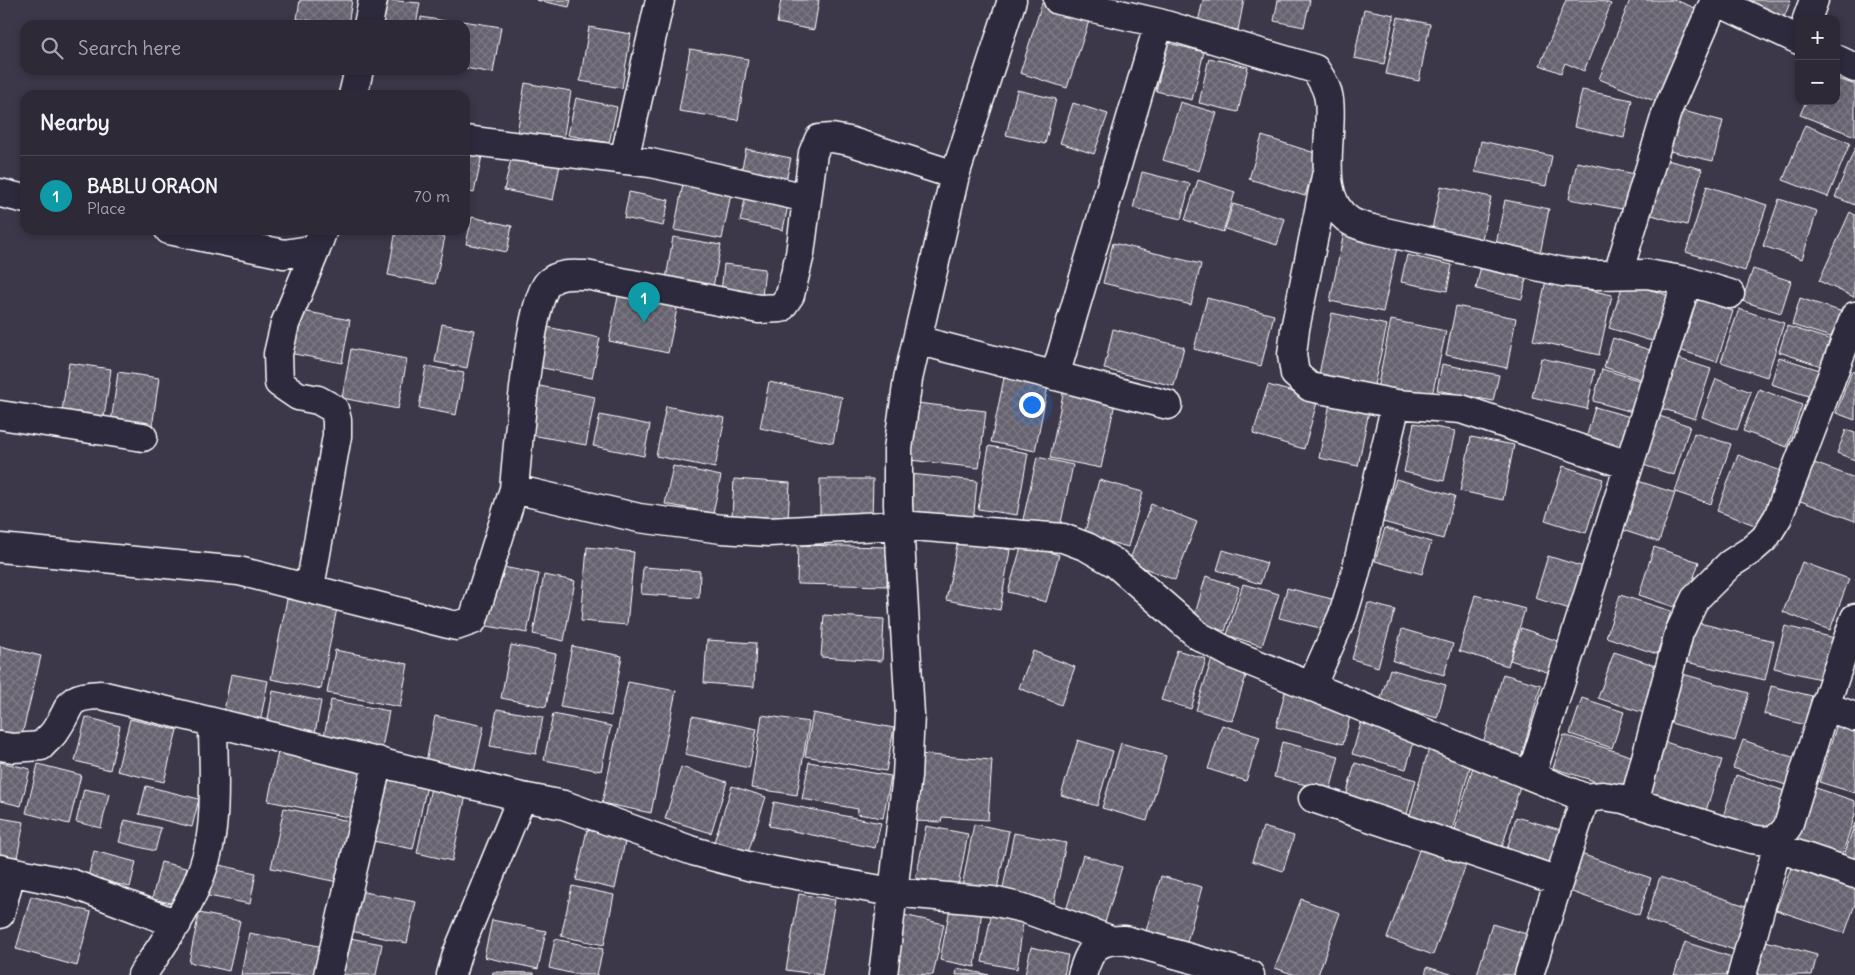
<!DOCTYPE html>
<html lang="en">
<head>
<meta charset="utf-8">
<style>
	body { margin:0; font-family:Delius,sans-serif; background:#35313f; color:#f1f3f6 }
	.controls { position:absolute; right:15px; top:15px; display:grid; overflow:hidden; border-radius:10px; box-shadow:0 2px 8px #0003 }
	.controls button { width:45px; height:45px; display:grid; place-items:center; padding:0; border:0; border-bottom:1px solid #484552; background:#2d2937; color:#f1f3f6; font:25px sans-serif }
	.you { position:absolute; left:1031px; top:404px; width:18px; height:18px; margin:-12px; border:4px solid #fff; border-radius:50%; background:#1a73e8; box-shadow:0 0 0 8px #1a73e833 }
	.badge { display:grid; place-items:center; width:32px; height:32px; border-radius:50%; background:#ffd166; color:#fff; font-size:16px; font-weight:700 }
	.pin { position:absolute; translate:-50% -41px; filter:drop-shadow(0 1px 2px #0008) }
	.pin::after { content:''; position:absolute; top:26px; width:18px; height:15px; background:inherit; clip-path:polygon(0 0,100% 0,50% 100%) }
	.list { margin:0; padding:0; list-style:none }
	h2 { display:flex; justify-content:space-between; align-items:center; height:65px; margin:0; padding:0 20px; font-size:21px }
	h2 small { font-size:16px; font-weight:400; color:#a7a6ad }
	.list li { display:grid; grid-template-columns:32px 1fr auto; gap:15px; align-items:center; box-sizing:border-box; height:80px; padding:0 20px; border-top:1px solid #484552 }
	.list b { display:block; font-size:19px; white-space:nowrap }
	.list p { margin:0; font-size:16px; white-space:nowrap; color:#a7a6ad }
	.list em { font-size:16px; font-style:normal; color:#a7a6ad }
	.icon { flex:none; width:28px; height:28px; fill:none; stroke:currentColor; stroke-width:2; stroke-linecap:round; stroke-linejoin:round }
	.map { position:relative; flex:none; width:1855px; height:975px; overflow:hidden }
	.search { position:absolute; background:#2d2937; box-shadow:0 2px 8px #0003; left:20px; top:20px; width:450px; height:55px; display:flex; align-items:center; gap:12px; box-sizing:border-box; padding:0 18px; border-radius:15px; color:#a7a6ad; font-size:19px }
	.panel { position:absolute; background:#2d2937; box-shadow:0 2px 8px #0003; left:20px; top:90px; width:450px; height:145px; border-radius:15px }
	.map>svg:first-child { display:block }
	.building { fill:url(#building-cross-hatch); stroke:#fff }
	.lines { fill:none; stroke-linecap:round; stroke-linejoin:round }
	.minor-casing { stroke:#fff; stroke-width:31 }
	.minor { stroke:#2f2a3d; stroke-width:28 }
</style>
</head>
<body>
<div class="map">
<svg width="1855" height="975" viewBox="0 0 1855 975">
	<defs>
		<pattern id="building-cross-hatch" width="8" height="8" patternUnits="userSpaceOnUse" patternTransform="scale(1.25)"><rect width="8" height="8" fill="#666270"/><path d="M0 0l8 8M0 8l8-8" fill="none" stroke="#7d7a85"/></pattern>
	</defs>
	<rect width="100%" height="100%" fill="#3c3749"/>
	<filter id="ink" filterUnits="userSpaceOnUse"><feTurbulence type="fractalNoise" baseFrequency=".02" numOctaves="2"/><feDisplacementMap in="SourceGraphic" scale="10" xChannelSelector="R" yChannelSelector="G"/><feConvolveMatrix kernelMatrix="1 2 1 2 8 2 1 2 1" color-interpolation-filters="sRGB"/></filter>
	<g filter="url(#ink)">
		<path class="building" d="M300 0H352L348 25 297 19Z
			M387 0 420 3 416 25H383Z
			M536 0H571L569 7Z
			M781 0H819L814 30 777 23Z
			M1203 0H1244L1238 30 1198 22Z
			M1278 0H1310L1304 27 1274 21Z
			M1566 0H1600L1611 4 1584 71 1565 63 1561 73 1540 65Z
			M1630 0H1675L1700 10 1662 104 1599 79Z
			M1729 0H1791L1783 20Z
			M1042 3 1090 18 1067 88 1020 73Z
			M1364 9 1394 15 1384 64 1354 58Z
			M421 17 457 23V25H420Z
			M1398 17 1430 24 1419 81 1386 74Z
			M463 21 501 27 493 73 465 68Z
			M589 27 631 34 622 88 580 81Z
			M1168 43 1204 52 1192 100 1156 91Z
			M690 49 748 59 738 120 679 111Z
			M1209 58 1248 67 1238 112 1199 103Z
			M1836 78 1855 85V136L1800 115 1806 101H1836Z
			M525 83 571 91 563 141 517 134Z
			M1017 90 1056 99 1045 144 1006 135Z
			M1582 90 1632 100 1624 138 1574 127Z
			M576 98 617 107 609 143 568 135Z
			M1180 102 1217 113 1199 171 1163 160Z
			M1073 103 1108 114 1094 154 1060 143Z
			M1675 109 1723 121 1713 161 1665 150Z
			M1805 125 1850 143 1828 197 1783 180Z
			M1262 136 1318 154 1305 196 1249 179Z
			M1481 141 1552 156 1546 186 1475 172Z
			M1855 148V205L1835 197Z
			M746 149 791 158 785 186 740 177Z
			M465 152 482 156 474 193 465 191Z
			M512 155 560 165 553 200 504 190Z
			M1663 159 1702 169 1687 225 1648 214Z
			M1577 162 1635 174 1627 210 1569 199Z
			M1142 172 1190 184 1181 219 1133 208Z
			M1198 180 1235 192 1223 232 1185 220Z
			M683 184 731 194 722 239 674 230Z
			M1441 186 1491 197 1482 239 1432 229Z
			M1707 186 1767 205 1745 271 1686 252Z
			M747 191 789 200 783 230 740 221Z
			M629 192 669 200 663 226 624 218Z
			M1779 199 1817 211 1802 259 1763 246Z
			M1505 200 1549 209 1539 259 1495 249Z
			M1233 204 1285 219 1277 245 1225 229Z
			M1850 212 1855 215 1854 297 1819 281Z
			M472 217 512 226 507 252 466 244Z
			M396 230 445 237 435 284 388 275Z
			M1344 232 1398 243 1383 312 1330 301Z
			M673 237 721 245 713 287 666 279Z
			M1113 243 1201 264 1191 305 1103 283Z
			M1407 255 1452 265 1447 291 1401 282Z
			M1482 261 1528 270 1522 299 1476 289Z
			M724 264 765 269 762 297 721 292Z
			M1753 269 1791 281 1781 313 1742 301Z
			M1546 280 1612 295 1599 355 1533 340Z
			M1624 281 1673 297 1658 343 1609 328Z
			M619 292 678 304 668 353 609 341Z
			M1690 297 1733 311 1717 362 1673 348Z
			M1207 298 1274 315 1261 366 1194 349Z
			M1800 298 1843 312 1834 338 1792 325Z
			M1456 306 1516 318 1507 368 1446 355Z
			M1739 309 1784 323 1767 377 1721 362Z
			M297 310 350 320 342 363 289 353Z
			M1332 313 1387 325 1374 385 1319 374Z
			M1391 320 1446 331 1431 400 1377 389Z
			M442 324 474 330 467 368 435 362Z
			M1787 326 1835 341 1827 368 1779 352Z
			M547 327 600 338 592 378 538 367Z
			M1113 329 1184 347 1174 386 1104 369Z
			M1613 338 1656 352 1646 381 1604 367Z
			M351 349 407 359 398 409 342 398Z
			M1667 355 1711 369 1695 419 1651 405Z
			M1779 357 1823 371 1814 398 1771 384Z
			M1541 358 1595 370 1587 409 1532 397Z
			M69 363 111 369 103 424 61 418Z
			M1442 364 1499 375 1493 401 1437 390Z
			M426 366 464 373 456 415 419 408Z
			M1602 369 1645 382 1636 413 1593 401Z
			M1852 371 1855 372V420L1836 413Z
			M118 372 159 378 152 428 111 423Z
			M1004 378 1048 386 1035 451 991 442Z
			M1716 379 1751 392 1737 430 1702 417Z
			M769 382 842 397 833 443 760 428Z
			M1065 384 1117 394 1101 468 1050 458Z
			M535 385 595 397 586 445 526 434Z
			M1268 385 1318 399 1304 449 1253 434Z
			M1759 389 1802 405 1787 447 1743 431Z
			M917 403 986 411 979 468 910 460Z
			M1330 403 1369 411 1358 466 1319 458Z
			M666 406 725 418 715 468 656 456Z
			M1595 407 1634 418 1624 453 1585 442Z
			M1650 413 1690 426 1674 475 1634 462Z
			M600 415 650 425 644 456 593 446Z
			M1414 423 1455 431 1444 481 1404 472Z
			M1846 430 1855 433V460L1837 453Z
			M1694 433 1731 444 1711 504 1675 492Z
			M1471 437 1514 445 1503 500 1460 491Z
			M989 446 1028 453 1017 515 978 509Z
			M1738 455 1781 471 1760 527 1717 511Z
			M1037 457 1073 465 1059 532 1022 524Z
			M1809 461 1855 478V521L1795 499Z
			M673 466 721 476 713 513 665 504Z
			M1563 466 1603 479 1586 533 1545 520Z
			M911 474 977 481 973 524 906 517Z
			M734 479 790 483 788 520 732 516Z
			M820 479H873L872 519 820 518Z
			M1396 479 1455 496 1443 539 1383 522Z
			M1099 480 1143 492 1128 547 1084 535Z
			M1635 480 1675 493 1659 542 1619 529Z
			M1151 504 1197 522 1175 580 1129 562Z
			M1385 528 1431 542 1422 574 1375 561Z
			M958 540 1010 550 1000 610 946 600Z
			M1022 544 1059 555 1046 602 1008 592Z
			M798 545 888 547 887 586 797 584Z
			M587 547 634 552 627 625 581 621Z
			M1654 547 1699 562 1683 610 1639 595Z
			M1223 550 1267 563 1260 584 1217 570Z
			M1548 556 1590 569 1576 611 1535 598Z
			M1802 562 1849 579 1830 630 1783 612Z
			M498 566 539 574 527 633 487 626Z
			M643 567 700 571 699 598 641 594Z
			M544 575 575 581 564 641 533 634Z
			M1206 576 1239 587 1225 631 1193 621Z
			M1243 584 1279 594 1262 646 1227 635Z
			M1287 588 1332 599 1324 629 1279 618Z
			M1475 595 1525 609 1508 666 1459 651Z
			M1620 595 1671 611 1657 654 1606 637Z
			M287 599 337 608 321 689 271 679Z
			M1368 603 1395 610 1378 667 1352 659Z
			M824 615 884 619 882 661 821 657Z
			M1695 622 1774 641 1765 680 1686 662Z
			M1785 626 1835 638 1824 680 1774 668Z
			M1521 628 1563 643 1553 674 1510 660Z
			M1402 629 1453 644 1444 675 1393 661Z
			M707 640 756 643 754 687 704 683Z
			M511 645 556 654 546 707 501 698Z
			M0 646 41 656 21 739 0 734Z
			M572 646 622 656 611 716 560 707Z
			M335 650 408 664 400 707 327 693Z
			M1177 650 1206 659 1191 709 1161 700Z
			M1033 651 1075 667 1061 705 1019 688Z
			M1614 652 1660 667 1644 713 1598 698Z
			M1212 658 1248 669 1232 721 1196 710Z
			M1390 669 1446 685 1437 718 1380 701Z
			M1676 672 1749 693 1735 741 1663 721Z
			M231 674 268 681 259 728 222 721Z
			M1503 674 1541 685 1521 758 1482 747Z
			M628 682 676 691 651 813 602 803Z
			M1771 686 1812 696 1805 725 1764 714Z
			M273 691 321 701 314 739 266 730Z
			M1285 692 1352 709 1343 744 1276 727Z
			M1582 698 1624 712 1612 748 1570 734Z
			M331 700 389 711 381 753 323 742Z
			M497 709 543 717 536 754 490 746Z
			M813 713 894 728 886 771 805 756Z
			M553 714 611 726 601 771 544 760Z
			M762 715 809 722 797 795 751 788Z
			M435 716 484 726 473 777 425 767Z
			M692 716 757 729 749 768 685 754Z
			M86 717 120 726 110 770 75 761Z
			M1839 718 1855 723V793L1819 782Z
			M130 719 177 730 164 782 117 771Z
			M1361 723 1415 738 1406 769 1352 754Z
			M1222 725 1260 737 1246 781 1208 769Z
			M1564 735 1637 758 1626 791 1553 768Z
			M1078 740 1113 751 1097 806 1061 795Z
			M1743 740 1798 759 1789 786 1733 768Z
			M1662 741 1722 760 1705 814 1645 794Z
			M1282 742 1339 756 1330 791 1274 777Z
			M1121 743 1166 756 1147 821 1102 808Z
			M279 747 369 766 358 819 268 801Z
			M1429 748 1472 760 1451 834 1408 822Z
			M918 754 992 760 988 820 942 817 941 822 913 821Z
			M0 762 30 769 21 806 0 801Z
			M809 762 891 776 883 818 857 814 858 809 802 799Z
			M1355 763 1416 780 1406 818 1345 800Z
			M1474 763 1523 776 1501 851 1453 837Z
			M38 764 81 775 69 824 26 813Z
			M681 767 727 782 711 833 665 819Z
			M1736 775 1788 792 1773 836 1722 820Z
			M387 776 427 785 413 849 373 841Z
			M432 783 467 790 452 861 417 853Z
			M1807 785 1855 801V815L1840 861 1787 843Z
			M146 786 199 799 192 827 139 814Z
			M732 786 766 797 746 859 712 848Z
			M84 789 109 794 101 828 76 822Z
			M774 802 881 823 875 848 769 826Z
			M284 808 354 822 342 883 271 868Z
			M1516 817 1561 830 1551 865 1506 853Z
			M0 818 24 822 15 868 0 865Z
			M125 820 161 828 155 851 119 842Z
			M1855 823V867L1842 862Z
			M974 824 1009 831 996 894 962 887Z
			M926 826 968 834 958 886 916 878Z
			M1263 827 1294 836 1283 871 1252 861Z
			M587 830 626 837 615 889 576 880Z
			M1014 833 1066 843 1054 903 1002 893Z
			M1421 845 1467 862 1433 955 1387 938Z
			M94 851 136 862 130 887 88 877Z
			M1578 853 1651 878 1639 915 1566 890Z
			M1083 855 1122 867 1103 929 1064 917Z
			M161 862 190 869 181 905 152 899Z
			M1793 862 1855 883V904L1845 933 1776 910Z
			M210 863 256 873 250 904 203 895Z
			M1161 876 1202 887 1184 953 1143 942Z
			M1660 877 1752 908 1737 951 1646 920Z
			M572 886 614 895 604 945 561 936Z
			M359 891 416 902 407 943 351 931Z
			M799 894 835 900 822 975 786 970Z
			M31 896 91 912 77 966 16 949Z
			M1301 899 1340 913 1318 975H1295L1275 968Z
			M951 903 982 909 975 967 940 960Z
			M199 913 240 921 229 971 189 962Z
			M899 914 944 924 933 975 886 973Z
			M991 916 1023 923 1017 969 982 962Z
			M492 920 546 931 538 969 484 957Z
			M1492 924 1530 935 1518 975H1477Z
			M249 933 325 947 319 975H241Z
			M344 937 382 944 376 975H337Z
			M555 939 603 949 597 975H578L549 968Z
			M1762 940 1817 955 1812 975H1753Z
			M1685 942 1735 958 1729 975H1674Z
			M1031 947 1068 955 1064 975H1025Z
			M1427 967 1454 975H1425Z
			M957 968 989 975H956Z
			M493 972 534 973V975H492Z"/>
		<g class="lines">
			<defs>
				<path id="minor" d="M1058 0 1159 23 1315 69C1321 78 1328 89 1329 100 1334 135 1313 197 1350 221 1356 225 1365 227 1372 229L1563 272 1595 275 1647 274 1687 281 1730 294
					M1714 0 1799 40
					M1807 19 1814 0
					M368 25 373 0
					M1836 59 1855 68
					M353 95 359 70
					M465 140 651 163 807 198
					M624 160 660 0
					M1326 176 1295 329 1292 355 1295 374 1310 387 1396 404
					M0 193 25 199
					M169 230 284 254 316 249 323 230
					M1618 274 1667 111 1715 0
					M917 340 1168 405
					M1055 376 1159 23
					M0 415 143 437
					M514 489C517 456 529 298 549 282 560 273 573 275 586 275L759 309 781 308 790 295 800 254 813 153 819 139 832 138 849 141 955 175
					M0 548 239 571 456 626 473 620 514 489 639 518 722 529 769 532 900 525 1063 538 1087 547 1115 563 1199 636 1232 654 1585 798
					M310 587 337 436V420L334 409 318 400 298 396 279 383 278 354 285 324 316 249
					M1311 687 1343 615 1355 575 1396 404 1461 409 1628 465
					M1825 706 1855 717
					M0 746 13 748 41 746C45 741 51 737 55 731 73 707 63 696 101 695L522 797 564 805 693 851 752 867 892 892 992 901 1023 908 1108 939
					M1531 776 1687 281
					M1313 798 1558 881
					M1634 803 1679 633 1695 599 1730 564 1750 551 1765 538 1778 517 1855 316
					M1778 848 1855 874
					M0 869 73 884 177 924
					M0 914 11 872
					M142 975C173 930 206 885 212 828 216 794 213 757 213 722
					M328 975 378 761
					M451 975 457 954 522 797
					M883 975 907 776 910 715 898 505V449L908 379 955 175 1012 0
					M1082 975C1090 949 1096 939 1125 940L1250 975
					M1529 975 1585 798 1603 796 1623 799 1751 839C1769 842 1778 842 1788 826L1825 706 1855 618
					M1742 975 1780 837"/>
			</defs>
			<use href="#minor" class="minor-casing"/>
			<use href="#minor" class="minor"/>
		</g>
	</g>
</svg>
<div class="controls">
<button>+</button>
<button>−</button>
</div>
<div class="you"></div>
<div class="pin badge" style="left:644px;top:323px;background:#0f9aa8">1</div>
<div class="search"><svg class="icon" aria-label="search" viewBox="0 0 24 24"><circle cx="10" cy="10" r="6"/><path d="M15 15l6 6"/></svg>Search here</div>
<section class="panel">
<h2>Nearby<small></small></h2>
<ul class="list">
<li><span class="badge" style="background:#0f9aa8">1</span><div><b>BABLU ORAON</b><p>Place</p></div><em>70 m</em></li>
</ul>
</section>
</div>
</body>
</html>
